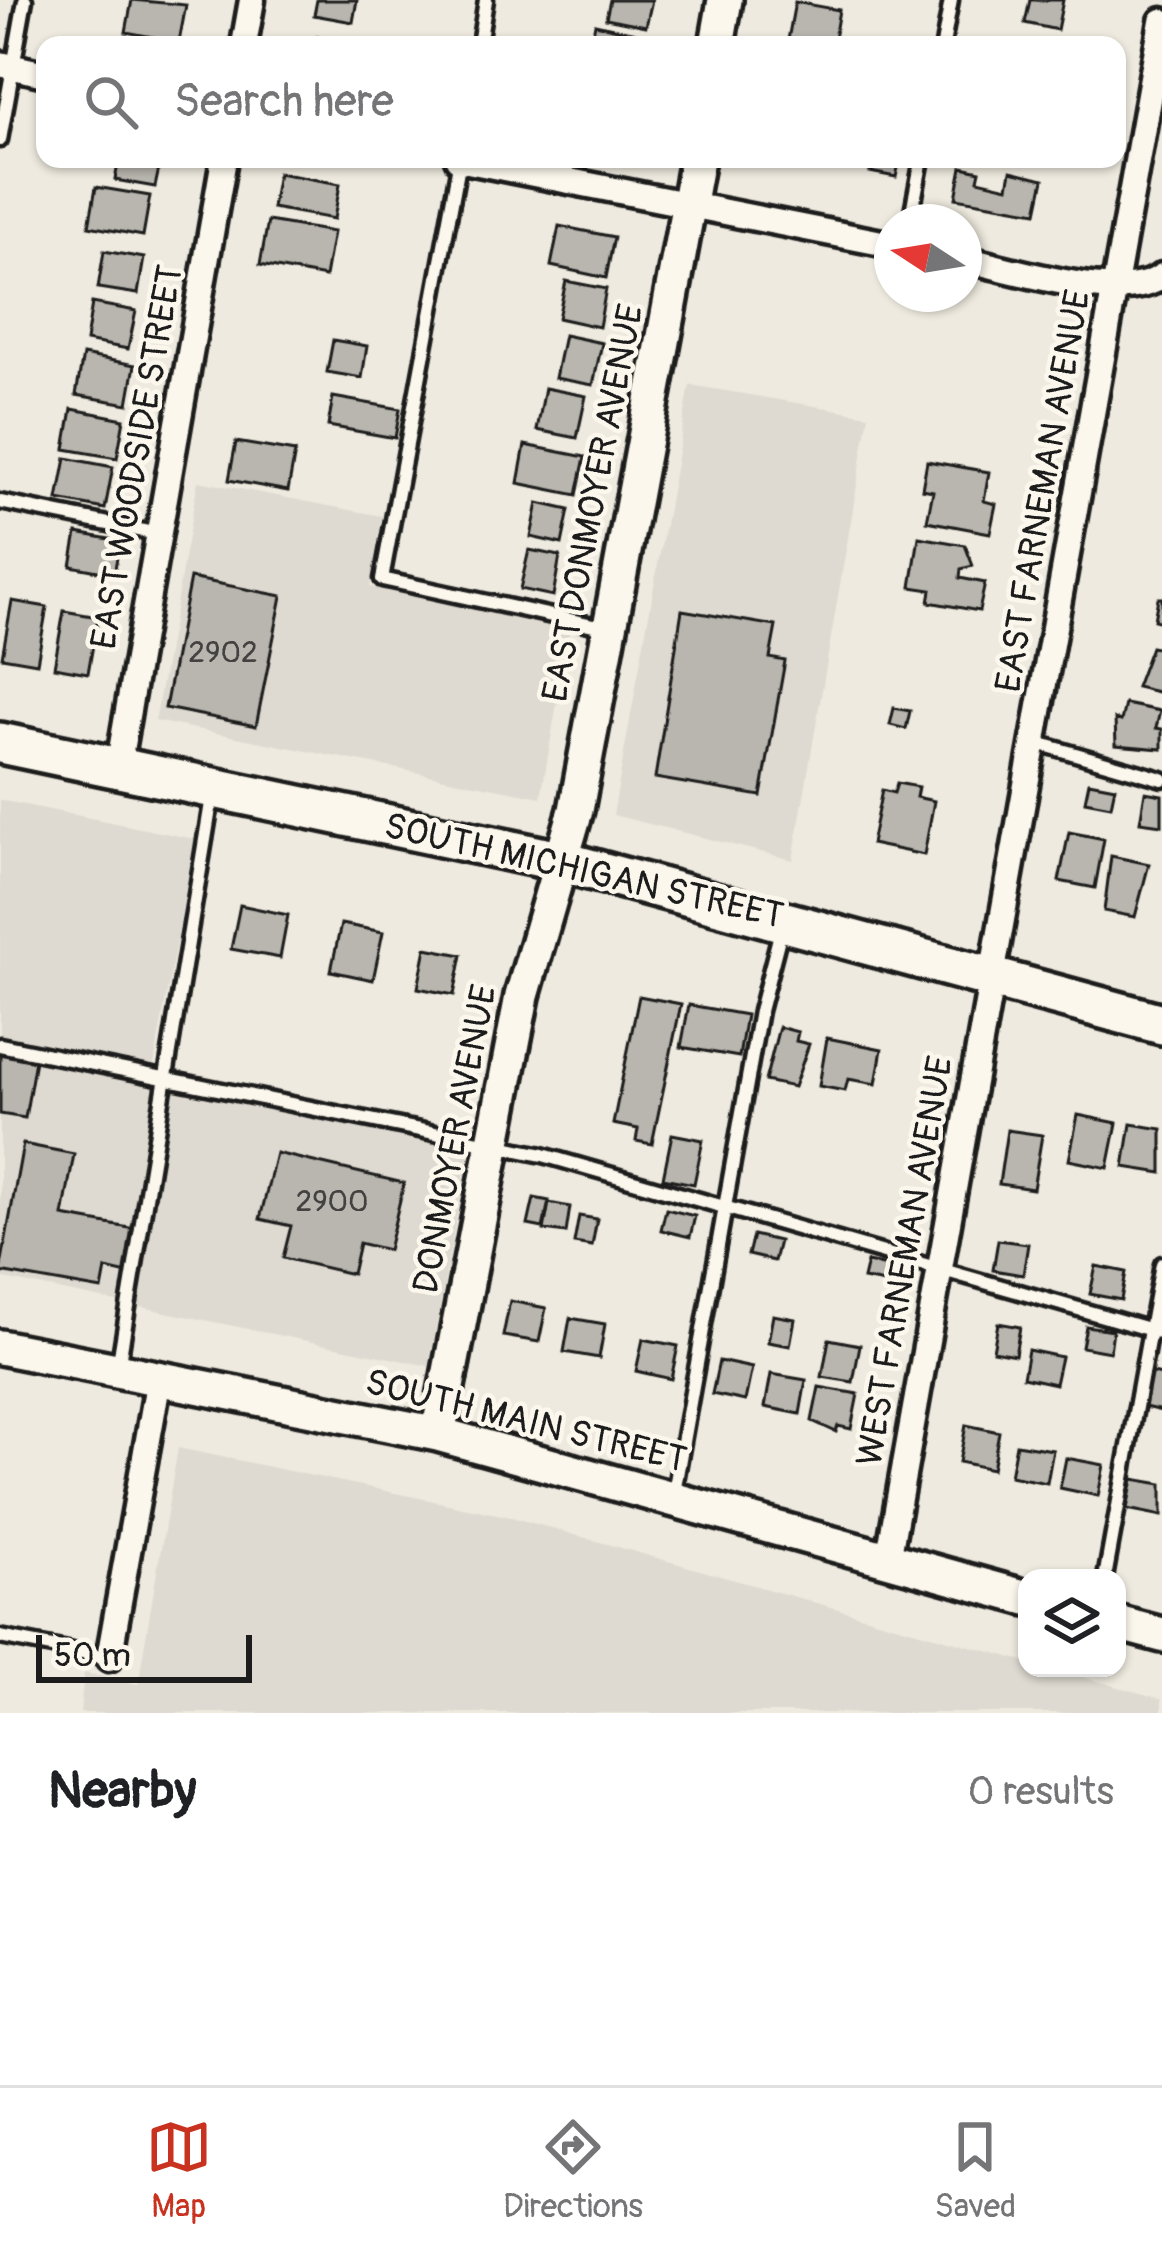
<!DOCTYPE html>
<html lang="en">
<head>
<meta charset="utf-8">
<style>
	body { margin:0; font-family:Pangolin,sans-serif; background:#f6f6f6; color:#202124 }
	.controls { position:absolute; right:36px; bottom:36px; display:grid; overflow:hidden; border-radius:24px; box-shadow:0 3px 9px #0004 }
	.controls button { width:108px; height:108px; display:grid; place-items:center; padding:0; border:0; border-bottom:3px solid #e0e0e0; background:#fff; color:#202124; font:60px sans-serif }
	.compass { position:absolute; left:874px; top:204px; width:108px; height:108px; border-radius:50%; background:#fff; box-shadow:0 3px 9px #0004; rotate:282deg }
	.scale { position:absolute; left:36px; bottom:30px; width:216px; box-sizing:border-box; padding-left:12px; border:6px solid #1c1c1c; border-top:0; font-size:33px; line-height:42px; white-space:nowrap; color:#1c1c1c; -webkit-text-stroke:9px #fbf7ec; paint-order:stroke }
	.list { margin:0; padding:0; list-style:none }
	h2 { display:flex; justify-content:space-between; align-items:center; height:156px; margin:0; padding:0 48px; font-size:51px }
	h2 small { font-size:39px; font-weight:400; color:#757577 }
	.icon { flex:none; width:66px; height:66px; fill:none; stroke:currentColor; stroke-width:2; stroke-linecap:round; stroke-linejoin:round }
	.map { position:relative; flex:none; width:1162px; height:1713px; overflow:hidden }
	.search { position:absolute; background:#fff; box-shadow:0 3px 9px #0004; left:36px; right:36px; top:36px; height:132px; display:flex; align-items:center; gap:30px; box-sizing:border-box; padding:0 42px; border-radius:24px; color:#757577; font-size:45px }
	.sheet { height:372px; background:#fff }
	nav { display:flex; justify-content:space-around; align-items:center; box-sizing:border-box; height:168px; border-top:3px solid #e0e0e0; background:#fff; font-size:33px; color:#757577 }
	nav a { display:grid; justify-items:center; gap:6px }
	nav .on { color:#c8321e }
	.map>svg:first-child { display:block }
	.built { fill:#dedad1 }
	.building { fill:#b9b6af; stroke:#1c1c1c; stroke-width:3 }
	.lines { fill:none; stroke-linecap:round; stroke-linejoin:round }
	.lane-casing { stroke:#1c1c1c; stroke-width:21 }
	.street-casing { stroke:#1c1c1c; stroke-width:33 }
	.secondary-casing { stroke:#1c1c1c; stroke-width:42 }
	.primary-casing { stroke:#1c1c1c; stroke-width:48 }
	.lane { stroke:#fbf7ec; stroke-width:12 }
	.street { stroke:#fbf7ec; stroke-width:24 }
	.secondary { stroke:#fbf7ec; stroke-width:33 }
	.primary { stroke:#fbf7ec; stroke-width:39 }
	.labels { text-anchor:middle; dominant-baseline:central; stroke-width:9; stroke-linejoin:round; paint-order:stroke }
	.number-label { font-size:30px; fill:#434241 }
	.street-label { font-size:36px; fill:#1c1c1c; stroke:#fbf7ec }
</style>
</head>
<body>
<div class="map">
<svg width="1162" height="1713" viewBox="0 0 1162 1713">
	<rect width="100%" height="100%" fill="#eeeadf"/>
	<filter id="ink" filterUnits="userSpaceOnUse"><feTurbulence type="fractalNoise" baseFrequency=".00833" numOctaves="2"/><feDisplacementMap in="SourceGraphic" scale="24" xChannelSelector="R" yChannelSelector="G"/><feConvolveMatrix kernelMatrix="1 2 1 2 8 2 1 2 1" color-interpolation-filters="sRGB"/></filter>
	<g filter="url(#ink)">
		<path class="built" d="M690 385 869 415 793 860 613 815Z
			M198 481 382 516 370 587 570 627 541 797 155 721Z
			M0 800 195 839 150 1086 469 1150 429 1366 0 1278Z
			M178 1448 511 1517 1027 1662V1668H1050L1162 1699V1713H80L84 1673 138 1684Z"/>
		<path class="building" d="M132 0 186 5 179 42 126 32Z
			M317 0H357L353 22 314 15Z
			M610 0H652L646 26 606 18Z
			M1030 0H1063L1057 30 1025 23Z
			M795 2 839 10 833 45 788 40Z
			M595 24 662 39 661 45H590Z
			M317 37 362 45H316Z
			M119 159H161L155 187 115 180Z
			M779 159H833L832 164 819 162 818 169Z
			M873 159H900L896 177 870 172Z
			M962 167 980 171 978 180 1008 187 1011 171 1044 179 1037 212 956 198Z
			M278 173 340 184 334 219 272 208Z
			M96 187 150 196 143 236 89 226Z
			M268 221 333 232 325 277 260 265Z
			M559 226 614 237 606 278 551 266Z
			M104 251 144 258 138 294 98 288Z
			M566 281 606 289 599 327 558 318Z
			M92 303 136 311 128 349 86 341Z
			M564 335 602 343 593 385 555 378Z
			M333 340 367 346 362 378 327 372Z
			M83 355 135 365 128 404 76 395Z
			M545 388 586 396 577 438 537 430Z
			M333 397 400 409 395 438 328 426Z
			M72 409 124 419 117 458 65 449Z
			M236 442 295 452 288 491 229 480Z
			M525 445 585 457 577 495 518 483Z
			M66 458 113 467 105 509 58 500Z
			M927 461 989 472 984 501 996 504 990 533 927 521 933 491 922 489Z
			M538 503 569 510 562 544 531 537Z
			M77 533 120 541 114 574 71 566Z
			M919 537 965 545 973 566 961 569 960 578 985 583 979 611 929 602 931 590 911 587Z
			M529 550 560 556 553 596 520 589Z
			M190 578 282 596 256 726 165 708Z
			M1158 598H1162V622L1154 620Z
			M12 601 47 607 37 663 2 657Z
			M682 610 776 626 770 658 785 661 761 796 655 778Z
			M64 611 98 617 88 673 54 667Z
			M1151 647 1162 649V693L1136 687Z
			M1125 704 1160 711 1156 728 1162 729V749L1116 745 1115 719 1121 721Z
			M894 708 910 711 906 729 890 725Z
			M1089 782 1115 787 1111 806 1085 801Z
			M897 783 918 787 916 797 934 801 924 855 871 844 882 790 894 793Z
			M1145 792 1162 795V825L1140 822Z
			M1069 832 1104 839 1095 888 1059 881Z
			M1111 856 1149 864 1135 917 1104 911Z
			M240 905 288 915 280 958 231 949Z
			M341 924 383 932 373 980 331 971Z
			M426 948 462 955 454 995 418 988Z
			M639 996 681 1004 652 1144 636 1141 638 1129 613 1124Z
			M689 1005 746 1015 739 1057 681 1047Z
			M779 1027 798 1032 796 1041 809 1044 794 1087 765 1081Z
			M827 1038 882 1049 876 1084 848 1079 845 1091 819 1086Z
			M0 1054 35 1060 25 1118 0 1114Z
			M1078 1115 1117 1123 1108 1168 1069 1160Z
			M1131 1124 1162 1129V1173L1124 1167Z
			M1007 1130 1042 1135 1033 1189 999 1184Z
			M672 1134 703 1140 694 1184 663 1178Z
			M23 1144 74 1154 63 1216 135 1229 127 1274 106 1269 102 1290 0 1272Z
			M276 1153 404 1183 388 1250 359 1243 352 1274 283 1258 291 1226 260 1219Z
			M534 1198 549 1201 543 1228 528 1225Z
			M549 1203 570 1207 566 1233 544 1230Z
			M666 1209 695 1216 690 1237 661 1230Z
			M579 1216 597 1219 592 1246 574 1243Z
			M753 1235 779 1241 774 1261 748 1255Z
			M998 1240 1028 1244 1023 1275 993 1270Z
			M867 1262 893 1267 890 1284 863 1279Z
			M1096 1266 1126 1272 1121 1300 1090 1294Z
			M510 1301 546 1308 539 1342 503 1336Z
			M773 1315 795 1319 790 1346 768 1342Z
			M570 1318 605 1324 599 1358 564 1352Z
			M998 1323 1020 1327 1015 1355 993 1351Z
			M1086 1326 1113 1330 1110 1352 1082 1347Z
			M643 1339 678 1346 671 1379 636 1371Z
			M829 1339 860 1345 853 1382 822 1377Z
			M1028 1350 1061 1357 1055 1384 1023 1377Z
			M719 1361 752 1368 745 1401 712 1394Z
			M1147 1372 1162 1375V1411L1140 1406Z
			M771 1374 806 1380 800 1414 765 1407Z
			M819 1387 858 1394 851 1429 838 1426 836 1432 812 1421Z
			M966 1425 999 1432 992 1469 959 1462Z
			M1016 1444 1053 1450 1047 1483 1010 1476Z
			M1066 1458 1104 1465 1098 1496 1060 1488Z
			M1133 1479 1162 1484V1516L1127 1509Z"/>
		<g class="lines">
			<defs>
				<path id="lane" d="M479 45 486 0
					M943 45 951 0
					M0 140 25 0
					M460 159 382 579 607 628
					M910 222 922 159
					M0 502 158 534
					M1034 742 1162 779
					M0 1045 543 1155 1162 1333
					M118 1368 213 791
					M673 1498 760 1011 781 930
					M1105 1578 1162 1264
					M0 1637 109 1658"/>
				<path id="street" d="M244 45 252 0
					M0 64 45 74
					M458 159 892 245
					M964 259C1012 269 1123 306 1162 276
					M118 768 224 159
					M888 1560 1162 21
					M109 1658 159 1378"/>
				<path id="secondary" d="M717 45 725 0
					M0 1347 438 1434 1027 1598
					M438 1434 522 996 576 810 697 159
					M1117 1623 1162 1635"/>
				<path id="primary" d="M0 743 560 861 1162 1024"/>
			</defs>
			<use href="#lane" class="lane-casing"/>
			<use href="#street" class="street-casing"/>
			<use href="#secondary" class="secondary-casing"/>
			<use href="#primary" class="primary-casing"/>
			<use href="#lane" class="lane"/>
			<use href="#street" class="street"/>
			<use href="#secondary" class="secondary"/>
			<use href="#primary" class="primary"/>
		</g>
	</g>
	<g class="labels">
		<g class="number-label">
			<text x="223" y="652">2902</text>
			<text x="332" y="1201">2900</text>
		</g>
		<g class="street-label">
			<text transform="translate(137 457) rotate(-80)">EAST WOODSIDE STREET</text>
			<text transform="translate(1043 491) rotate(-80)">EAST FARNEMAN AVENUE</text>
			<text transform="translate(593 503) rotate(-79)">EAST DONMOYER AVENUE</text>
			<text transform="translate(584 871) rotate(13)">SOUTH MICHIGAN STREET</text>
			<text transform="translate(455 1139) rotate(-79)">DONMOYER AVENUE</text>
			<text transform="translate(905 1261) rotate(-80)">WEST FARNEMAN AVENUE</text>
			<text transform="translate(526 1421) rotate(14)">SOUTH MAIN STREET</text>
		</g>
	</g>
</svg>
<div class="controls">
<button><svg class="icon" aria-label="layers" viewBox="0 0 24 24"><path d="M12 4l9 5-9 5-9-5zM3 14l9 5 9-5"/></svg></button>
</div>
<svg class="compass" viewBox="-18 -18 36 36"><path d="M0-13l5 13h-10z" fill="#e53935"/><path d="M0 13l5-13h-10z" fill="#757577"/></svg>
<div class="scale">50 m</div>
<div class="search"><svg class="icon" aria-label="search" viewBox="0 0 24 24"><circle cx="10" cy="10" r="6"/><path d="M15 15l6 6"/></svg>Search here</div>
</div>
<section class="sheet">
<h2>Nearby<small>0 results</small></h2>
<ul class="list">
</ul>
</section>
<nav>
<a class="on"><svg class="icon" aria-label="map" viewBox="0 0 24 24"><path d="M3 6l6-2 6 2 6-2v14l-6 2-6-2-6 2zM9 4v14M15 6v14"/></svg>Map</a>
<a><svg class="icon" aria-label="directions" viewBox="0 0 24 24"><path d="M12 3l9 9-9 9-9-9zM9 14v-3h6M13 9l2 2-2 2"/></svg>Directions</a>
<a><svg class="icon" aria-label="saved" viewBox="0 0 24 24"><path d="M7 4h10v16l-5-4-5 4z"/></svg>Saved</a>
</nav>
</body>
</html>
